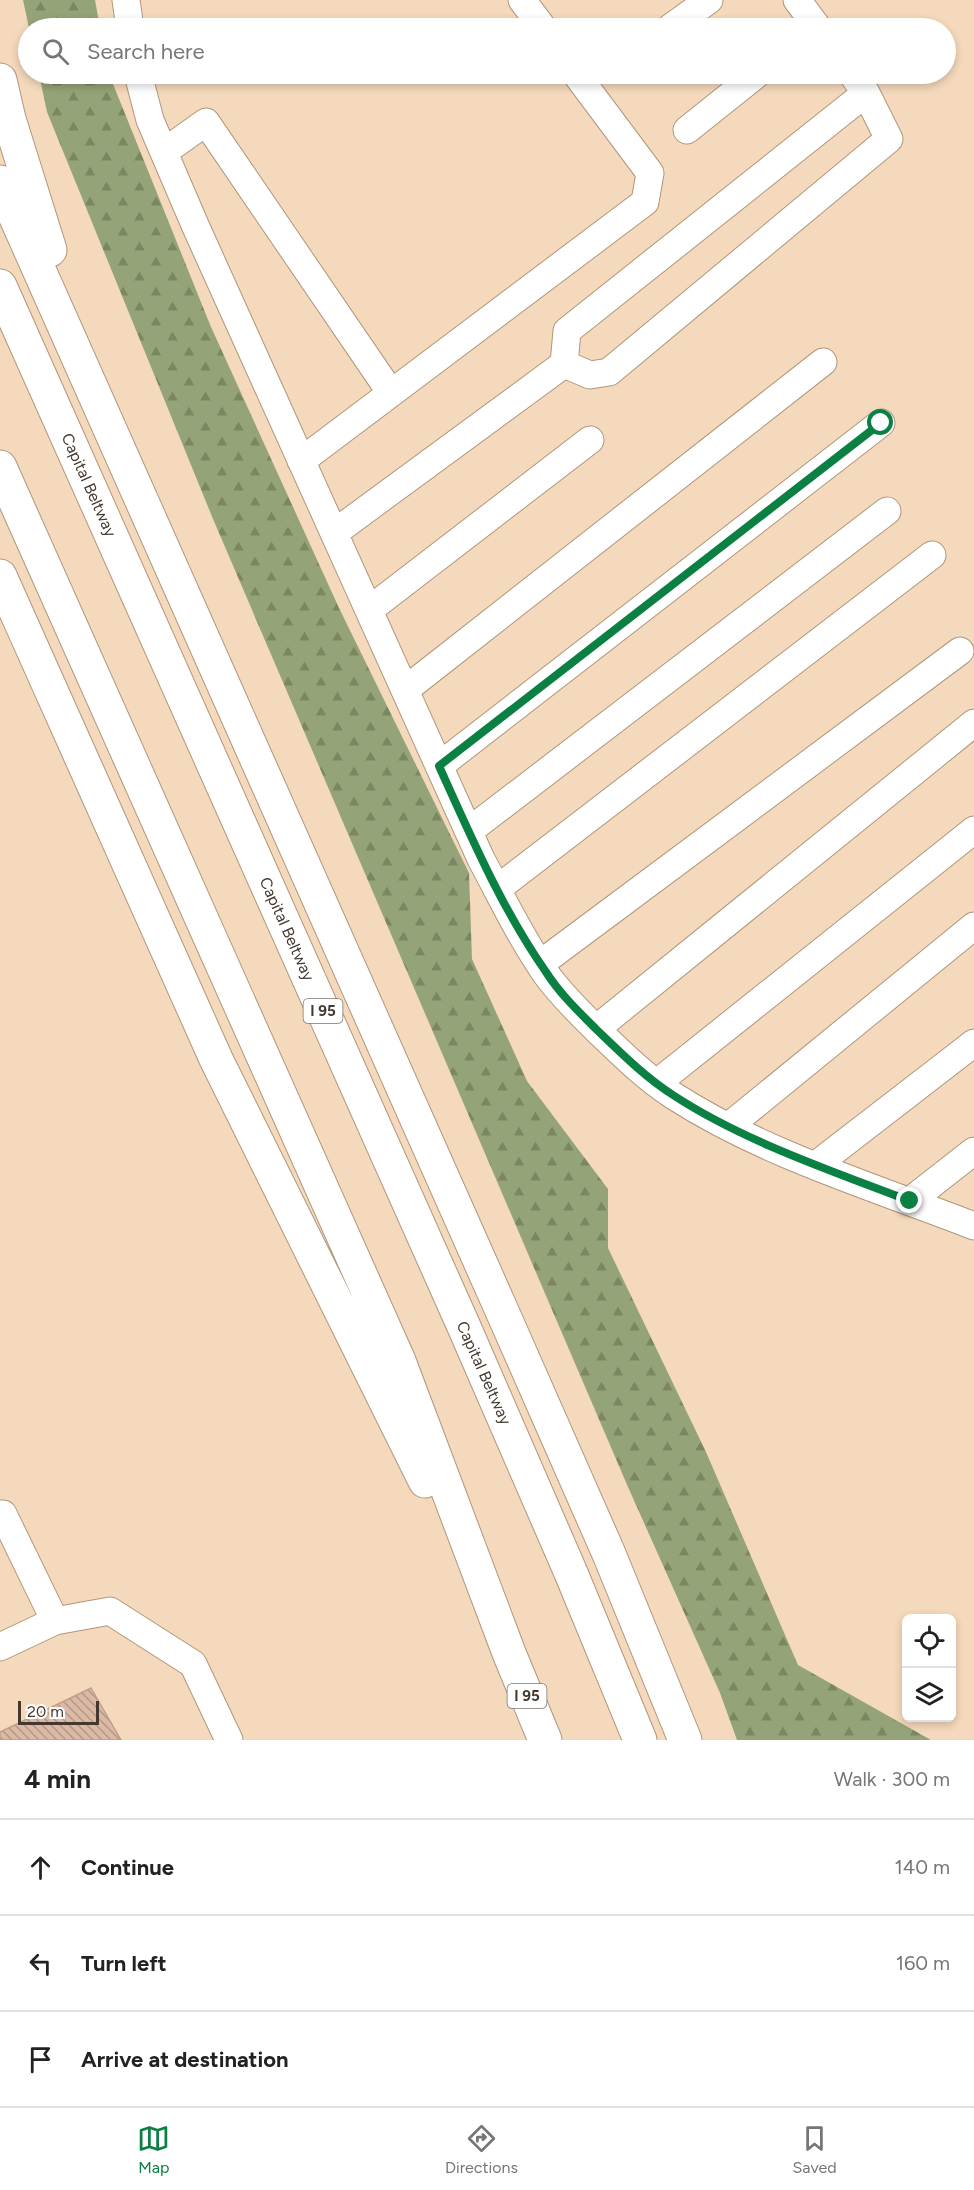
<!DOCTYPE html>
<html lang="en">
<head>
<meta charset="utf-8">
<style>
	body { margin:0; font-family:Figtree,sans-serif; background:#f6f6f6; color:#222 }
	.controls { position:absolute; right:18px; bottom:18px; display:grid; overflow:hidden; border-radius:9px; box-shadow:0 3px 9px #0003 }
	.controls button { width:54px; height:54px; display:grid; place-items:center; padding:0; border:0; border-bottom:2px solid #e0e0e0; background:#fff; color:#222; font:30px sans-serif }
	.scale { position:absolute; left:18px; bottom:15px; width:81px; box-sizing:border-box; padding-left:6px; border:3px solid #43382d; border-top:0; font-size:16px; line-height:21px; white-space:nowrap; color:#43382d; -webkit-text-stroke:4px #fff; paint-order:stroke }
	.stop { position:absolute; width:18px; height:18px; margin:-14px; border:4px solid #0b8043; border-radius:50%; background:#fff }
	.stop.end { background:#0b8043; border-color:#fff; box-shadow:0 2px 6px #0008 }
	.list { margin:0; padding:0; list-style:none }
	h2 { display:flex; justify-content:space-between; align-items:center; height:78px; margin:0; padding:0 24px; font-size:26px }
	h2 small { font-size:20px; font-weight:400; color:#767676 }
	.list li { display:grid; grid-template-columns:39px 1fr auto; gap:18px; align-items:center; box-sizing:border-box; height:96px; padding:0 24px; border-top:2px solid #e0e0e0 }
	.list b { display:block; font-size:22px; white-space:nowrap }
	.list em { font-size:20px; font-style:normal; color:#767676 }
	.icon { flex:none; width:33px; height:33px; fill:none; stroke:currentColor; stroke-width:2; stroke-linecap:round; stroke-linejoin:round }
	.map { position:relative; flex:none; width:974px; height:1740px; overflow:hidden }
	.search { position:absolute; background:#fff; box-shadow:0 3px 9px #0003; left:18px; right:18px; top:18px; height:66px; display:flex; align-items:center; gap:15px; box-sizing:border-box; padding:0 21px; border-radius:33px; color:#767676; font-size:22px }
	.sheet { height:366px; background:#fff }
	nav { display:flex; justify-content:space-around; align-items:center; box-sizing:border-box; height:84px; border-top:2px solid #e0e0e0; background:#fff; font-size:16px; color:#767676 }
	nav a { display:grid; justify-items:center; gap:3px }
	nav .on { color:#0b8043 }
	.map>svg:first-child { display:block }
	.forest { fill:url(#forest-firs) }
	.building { fill:url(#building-back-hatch); stroke:#c19f8b; stroke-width:1.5 }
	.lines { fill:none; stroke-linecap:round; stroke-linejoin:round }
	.minor-casing { stroke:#b0967a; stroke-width:29 }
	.highway-casing { stroke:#b0967a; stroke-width:35 }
	.minor { stroke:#fff; stroke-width:27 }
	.highway { stroke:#fff; stroke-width:33 }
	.route { stroke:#0b8043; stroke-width:8 }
	.labels { text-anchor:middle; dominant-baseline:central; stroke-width:6; stroke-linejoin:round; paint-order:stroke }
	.shield { fill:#fff; stroke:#7b746c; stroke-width:1.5 }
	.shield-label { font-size:15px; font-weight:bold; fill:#43382d }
	.street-label { font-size:16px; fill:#43382d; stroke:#fff }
</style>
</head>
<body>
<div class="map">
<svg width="974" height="1740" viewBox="0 0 974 1740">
	<defs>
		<pattern id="forest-firs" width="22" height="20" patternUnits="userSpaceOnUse" patternTransform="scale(1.5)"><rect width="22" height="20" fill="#95a478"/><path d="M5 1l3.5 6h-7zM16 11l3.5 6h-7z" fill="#7b8763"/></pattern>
		<pattern id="building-back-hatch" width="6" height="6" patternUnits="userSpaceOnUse" patternTransform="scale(1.5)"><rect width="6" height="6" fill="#dcb9a4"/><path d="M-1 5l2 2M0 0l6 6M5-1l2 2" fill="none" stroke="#b49786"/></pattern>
	</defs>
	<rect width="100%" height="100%" fill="#f5d9bc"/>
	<path class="forest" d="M23 0H95L100 28H29Z
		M39 74H109L211 327 339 608 469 873 472 959 527 1081 608 1189V1248L706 1452 798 1665 931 1740H737L720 1693 628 1487 213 519 47 112Z"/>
	<path class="building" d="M91 1688 121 1740H0V1732Z"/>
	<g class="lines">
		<defs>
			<path id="minor" d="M126 0 130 28
				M522 0 543 28
				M797 0 818 28
				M670 28 709 0
				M138 74 150 120 195 225 481 859C502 898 521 938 546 974 561 995 580 1013 598 1031 622 1054 646 1078 674 1096 764 1154 874 1187 974 1226
				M687 130 757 74
				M164 152 206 122 391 393
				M564 364 567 331 866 93 852 74
				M301 461 645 202 650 173 576 74
				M334 533 564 364 590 375 609 372 889 139 866 93
				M369 610 590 440
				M405 690 823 362
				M439 766 881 423
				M469 831 887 511
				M497 889 932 555
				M540 964 960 651
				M596 1029 974 723
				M657 1083 974 830
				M729 1126 974 926
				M816 1165 974 1043
				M910 1201 974 1151
				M0 1514H3L55 1621 0 1647
				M55 1621 110 1611 193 1664 229 1740"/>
			<path id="highway" d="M0 80 9 119 50 250
				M0 182 502 1311 609 1554 685 1740
				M0 286 465 1329 571 1573 640 1740
				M0 467 399 1361 509 1653 545 1740
				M0 576 216 1059 425 1481"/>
		</defs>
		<use href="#minor" class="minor-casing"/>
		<use href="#highway" class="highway-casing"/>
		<use href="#minor" class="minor"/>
		<use href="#highway" class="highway"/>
	</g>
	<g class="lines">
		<path class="route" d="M881 423 439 766C471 837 502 909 546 972 560 994 579 1012 597 1030 621 1053 645 1077 673 1095 743 1141 832 1171 910 1201"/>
	</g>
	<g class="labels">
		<g class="shield">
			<rect x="303.5" y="999" width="39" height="24" rx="4.5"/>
			<rect x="507.5" y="1684" width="39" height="24" rx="4.5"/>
		</g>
		<g class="shield-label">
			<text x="323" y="1011">I 95</text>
			<text x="527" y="1696">I 95</text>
		</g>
		<g class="street-label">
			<text transform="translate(89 485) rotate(66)">Capital Beltway</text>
			<text transform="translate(287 929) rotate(66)">Capital Beltway</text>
			<text transform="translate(484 1373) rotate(66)">Capital Beltway</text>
		</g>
	</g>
</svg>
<div class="controls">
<button><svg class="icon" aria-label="locate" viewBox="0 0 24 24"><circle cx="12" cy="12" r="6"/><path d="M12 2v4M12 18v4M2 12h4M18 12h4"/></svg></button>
<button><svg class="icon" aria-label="layers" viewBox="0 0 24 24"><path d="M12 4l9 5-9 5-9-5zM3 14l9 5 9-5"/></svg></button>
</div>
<div class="scale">20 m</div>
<div class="stop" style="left:881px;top:423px"></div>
<div class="stop end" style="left:910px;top:1201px"></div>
<div class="search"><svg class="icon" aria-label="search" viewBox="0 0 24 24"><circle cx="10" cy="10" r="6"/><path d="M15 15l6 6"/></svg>Search here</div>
</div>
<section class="sheet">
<h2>4 min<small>Walk · 300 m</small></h2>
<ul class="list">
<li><svg class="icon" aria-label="ahead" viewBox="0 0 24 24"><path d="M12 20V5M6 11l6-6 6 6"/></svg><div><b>Continue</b></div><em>140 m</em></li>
<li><svg class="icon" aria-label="left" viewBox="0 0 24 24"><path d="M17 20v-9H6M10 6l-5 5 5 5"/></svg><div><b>Turn left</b></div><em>160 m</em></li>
<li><svg class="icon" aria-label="arrive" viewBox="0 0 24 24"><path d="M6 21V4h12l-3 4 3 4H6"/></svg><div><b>Arrive at destination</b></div></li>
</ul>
</section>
<nav>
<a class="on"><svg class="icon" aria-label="map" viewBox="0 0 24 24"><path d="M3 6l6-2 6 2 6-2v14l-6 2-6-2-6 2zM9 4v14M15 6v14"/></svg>Map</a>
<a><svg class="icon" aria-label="directions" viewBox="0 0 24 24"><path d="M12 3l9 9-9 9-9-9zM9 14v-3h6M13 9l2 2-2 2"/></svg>Directions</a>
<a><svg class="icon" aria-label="saved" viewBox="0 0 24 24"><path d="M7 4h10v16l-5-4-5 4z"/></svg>Saved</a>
</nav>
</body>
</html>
